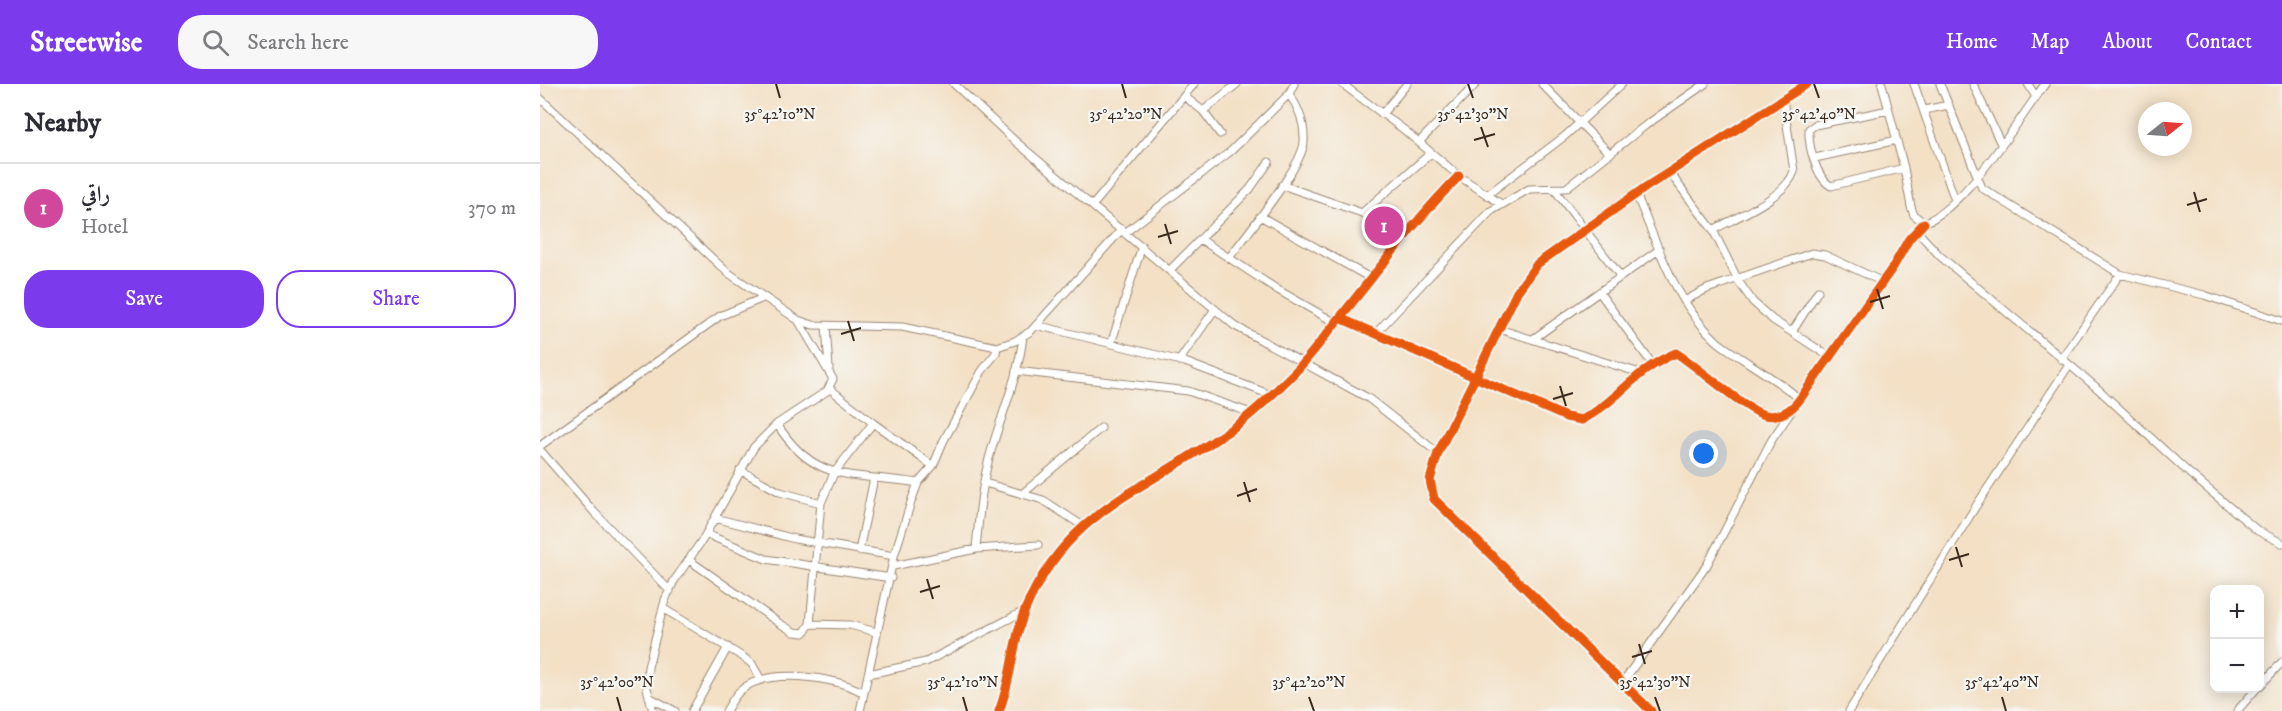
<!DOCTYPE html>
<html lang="en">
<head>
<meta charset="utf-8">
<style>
	body { margin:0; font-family:"IM FELL DW Pica",Amiri,serif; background:#f7f7f7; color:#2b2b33 }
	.controls { position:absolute; right:18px; bottom:18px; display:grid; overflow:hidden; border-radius:12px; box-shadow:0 3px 15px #0003 }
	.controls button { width:54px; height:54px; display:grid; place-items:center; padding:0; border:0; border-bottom:2px solid #e1e1e2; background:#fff; color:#2b2b33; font:30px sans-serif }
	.compass { position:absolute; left:1598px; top:18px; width:54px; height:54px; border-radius:50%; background:#fff; box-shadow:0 3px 15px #0003; rotate:73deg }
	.you { position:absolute; left:1164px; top:370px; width:21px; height:21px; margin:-15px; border:4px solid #fff; border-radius:50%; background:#1a73e8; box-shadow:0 0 0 9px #1a73e833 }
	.badge { display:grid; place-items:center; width:39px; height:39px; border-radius:50%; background:#7c3aed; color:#fff; font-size:20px; font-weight:700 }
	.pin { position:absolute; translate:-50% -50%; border:3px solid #fff; box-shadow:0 2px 6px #0006 }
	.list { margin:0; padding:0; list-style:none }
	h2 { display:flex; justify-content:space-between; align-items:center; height:78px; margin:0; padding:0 24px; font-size:26px }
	h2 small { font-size:20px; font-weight:400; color:#7c7c81 }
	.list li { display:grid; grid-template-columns:39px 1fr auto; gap:18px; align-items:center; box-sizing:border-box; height:90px; padding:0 24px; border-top:2px solid #e1e1e2 }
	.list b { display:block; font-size:22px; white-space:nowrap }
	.list p { margin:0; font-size:20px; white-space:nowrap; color:#7c7c81 }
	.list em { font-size:20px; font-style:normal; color:#7c7c81 }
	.actions { display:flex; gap:12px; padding:18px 24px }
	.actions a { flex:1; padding:14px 0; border:2px solid #7c3aed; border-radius:24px; text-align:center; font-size:21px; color:#7c3aed }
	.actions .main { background:#7c3aed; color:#fff }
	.icon { flex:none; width:33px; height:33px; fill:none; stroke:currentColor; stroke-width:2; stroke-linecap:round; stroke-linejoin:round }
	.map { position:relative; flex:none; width:1742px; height:627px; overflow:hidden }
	header { display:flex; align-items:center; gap:36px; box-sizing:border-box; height:84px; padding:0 30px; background:#7c3aed; color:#fff }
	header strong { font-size:28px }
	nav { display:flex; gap:33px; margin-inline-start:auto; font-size:21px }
	.search { width:420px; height:54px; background:#f7f7f7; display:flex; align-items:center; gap:15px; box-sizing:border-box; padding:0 21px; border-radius:24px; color:#7c7c81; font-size:22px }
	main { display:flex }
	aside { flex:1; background:#fff }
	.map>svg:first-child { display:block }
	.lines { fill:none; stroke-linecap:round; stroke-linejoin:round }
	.minor-casing { stroke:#978572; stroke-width:9 }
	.minor { stroke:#fff; stroke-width:7 }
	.cycleway-casing { stroke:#f6f6f2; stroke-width:13 }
	.cycleway { stroke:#e8590c; stroke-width:9 }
	.ticks { fill:none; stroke:#3b2a1e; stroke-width:2 }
	.ticks-label { font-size:15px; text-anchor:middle; fill:#3b2a1e; stroke:#f6f6f2; stroke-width:4.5; stroke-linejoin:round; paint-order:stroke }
</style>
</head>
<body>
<header>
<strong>Streetwise</strong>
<div class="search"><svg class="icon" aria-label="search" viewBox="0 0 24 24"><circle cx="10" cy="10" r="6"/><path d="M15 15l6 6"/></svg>Search here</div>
<nav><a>Home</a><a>Map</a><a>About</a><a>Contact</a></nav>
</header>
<main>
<aside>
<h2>Nearby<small></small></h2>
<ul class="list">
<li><span class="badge" style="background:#d1479c">1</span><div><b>راقي</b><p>Hotel</p></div><em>370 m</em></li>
</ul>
<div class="actions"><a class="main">Save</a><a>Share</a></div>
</aside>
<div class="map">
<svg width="1742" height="627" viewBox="0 0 1742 627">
	<rect width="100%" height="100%" fill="#f6f6f2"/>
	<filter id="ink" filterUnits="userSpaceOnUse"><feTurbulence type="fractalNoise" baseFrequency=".0167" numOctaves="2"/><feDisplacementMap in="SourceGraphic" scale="12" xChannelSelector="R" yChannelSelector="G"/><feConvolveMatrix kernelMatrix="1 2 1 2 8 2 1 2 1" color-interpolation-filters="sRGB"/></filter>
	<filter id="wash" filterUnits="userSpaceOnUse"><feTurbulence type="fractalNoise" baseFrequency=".008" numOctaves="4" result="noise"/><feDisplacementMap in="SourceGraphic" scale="24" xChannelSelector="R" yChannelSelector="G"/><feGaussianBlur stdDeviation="1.35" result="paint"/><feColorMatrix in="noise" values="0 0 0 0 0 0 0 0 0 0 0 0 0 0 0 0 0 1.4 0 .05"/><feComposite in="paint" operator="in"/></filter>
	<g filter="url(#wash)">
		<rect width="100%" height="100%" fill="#f3e0c5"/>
	</g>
	<g filter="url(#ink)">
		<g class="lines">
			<defs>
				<path id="minor" d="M414 0 475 57 695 242 828 314 898 369
					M802 0 863 45 919 92 961 120
					M1002 0 1070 70
					M1342 0 1364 84 1371 123 1374 131 1384 139C1425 123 1478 37 1505 0
					M1374 0 1415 116
					M1400 0 1442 104 1580 190 1664 211 1742 237
					M1433 0 1461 60
					M1488 0 1496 13
					M644 12 663 27 680 50
					M0 14 187 188 258 236 273 241 362 243 457 263 475 257 491 247 582 145
					M1349 26 1275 41 1269 45C1268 61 1276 94 1291 102L1364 84
					M1384 26 1409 21
					M663 27 697 0
					M842 30 867 0
					M879 58 936 0
					M1275 74 1357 56
					M1129 88 1173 146 1199 198 1213 218 1233 236 1290 273
					M742 101 822 129 864 155
					M1014 105 1081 193
					M1096 110C1118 161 1135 220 1178 258 1192 270 1256 307 1259 316
					M947 111 1025 52 1082 0
					M553 121 654 0
					M822 129 891 69
					M720 132 832 195
					M1173 146C1196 133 1247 113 1254 87L1243 15
					M1376 146 1400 172 1557 304 1649 389 1718 447 1742 459
					M586 148 691 67 749 10 754 0
					M660 155 738 206 796 239
					M689 174C705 152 763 82 764 58 765 41 759 24 749 10
					M630 186 710 105 729 78
					M1059 208 1113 281
					M1144 217 1167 205 1272 169 1285 171 1343 198
					M800 234 1026 333 1042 336C1078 317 1094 286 1136 269 1156 281 1208 328 1225 331 1240 334 1252 326 1260 315L1353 183 1369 155 1384 139
					M496 241 645 278 731 311
					M286 242 289 284
					M959 245 1100 289
					M1252 248 1278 207
					M836 249 951 127 989 105 1026 104 1106 41 1165 0
					M993 255 1120 165
					M571 260 602 162
					M1521 275 1580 190
					M639 277 675 225
					M476 287 648 307 711 329
					M289 304 333 339
					M237 340C276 402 314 388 378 399
					M0 362 180 232 223 214
					M0 366 54 428 130 507
					M200 386 240 408 281 419
					M445 399 503 416 543 442
					M482 410 561 344
					M175 434 255 455 354 472
					M166 450 226 475 351 494
					M436 465C439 431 442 396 452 364 463 327 479 290 483 252
					M319 467 334 394
					M149 476 239 539 254 548 264 549 270 540 281 419 294 389 333 339 393 382
					M353 482 436 465 498 461
					M124 525 203 573 212 580 221 596
					M270 540 310 541 336 548
					M328 590 386 578 486 526
					M1082 599 1167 481 1231 357 1253 325
					M1720 602 1742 578
					M109 613 135 627
					M113 627 107 604 108 583 125 516 134 497 163 455 214 363 237 340 287 307 293 295 258 236
					M152 627 188 563
					M186 627C190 621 194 612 200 607 226 583 293 592 322 608
					M320 627 354 472 372 415 378 399 393 382 404 356 442 287 456 269 457 263
					M459 627C472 595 472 559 485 526 526 428 602 407 681 352 708 335 731 312 753 290 768 275 780 258 794 241 835 191 873 138 919 92
					M1111 627 894 415 890 396 898 369 977 208 997 180 1106 103 1267 0
					M1309 627 1436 422 1529 281
					M1697 627 1717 604"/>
			</defs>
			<use href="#minor" class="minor-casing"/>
			<use href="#minor" class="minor"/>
			<defs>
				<path id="cycleway" d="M800 234 1026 333 1042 336C1078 317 1094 286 1136 269 1156 281 1208 328 1225 331 1240 334 1252 326 1260 315L1353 183 1369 155 1384 139
					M459 627C472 595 472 559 485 526 526 428 602 407 681 352 708 335 731 312 753 290 768 275 780 258 794 241 835 191 873 138 919 92
					M1111 627 894 415 890 396 898 369 977 208 997 180 1106 103 1267 0"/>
			</defs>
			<use href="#cycleway" class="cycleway-casing"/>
			<use href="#cycleway" class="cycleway"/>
		</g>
	</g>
	<path class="ticks" d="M236 0 240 14M582 0 586 14M928 0 933 14M1274 0 1279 14M941 43 948 63M934 56 955 50M1654 108 1660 128M1647 121 1667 115M625 140 631 160M618 153 638 147M1337 205 1343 225M1330 218 1350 212M308 237 314 257M301 250 321 244M1020 302 1026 322M1013 315 1033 309M704 398 710 418M697 412 717 405M1416 463 1422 483M1409 476 1429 470M387 495 393 515M380 508 400 502M1099 560 1105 580M1092 573 1112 567M77 613 81 627M423 613 427 627M769 613 774 627M1115 613 1120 627M1462 613 1466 627"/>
	<g class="ticks-label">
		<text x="240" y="35">35°42'10"N</text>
		<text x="586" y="35">35°42'20"N</text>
		<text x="933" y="35">35°42'30"N</text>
		<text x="1279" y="35">35°42'40"N</text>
		<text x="77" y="603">35°42'00"N</text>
		<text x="423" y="603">35°42'10"N</text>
		<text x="769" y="603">35°42'20"N</text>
		<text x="1115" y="603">35°42'30"N</text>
		<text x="1462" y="603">35°42'40"N</text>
	</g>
</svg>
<div class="controls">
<button>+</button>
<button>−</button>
</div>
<svg class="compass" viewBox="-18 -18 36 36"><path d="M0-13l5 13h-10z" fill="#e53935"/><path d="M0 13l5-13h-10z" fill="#7c7c81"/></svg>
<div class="you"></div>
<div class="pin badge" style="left:844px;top:142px;background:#d1479c">1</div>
</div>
</main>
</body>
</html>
